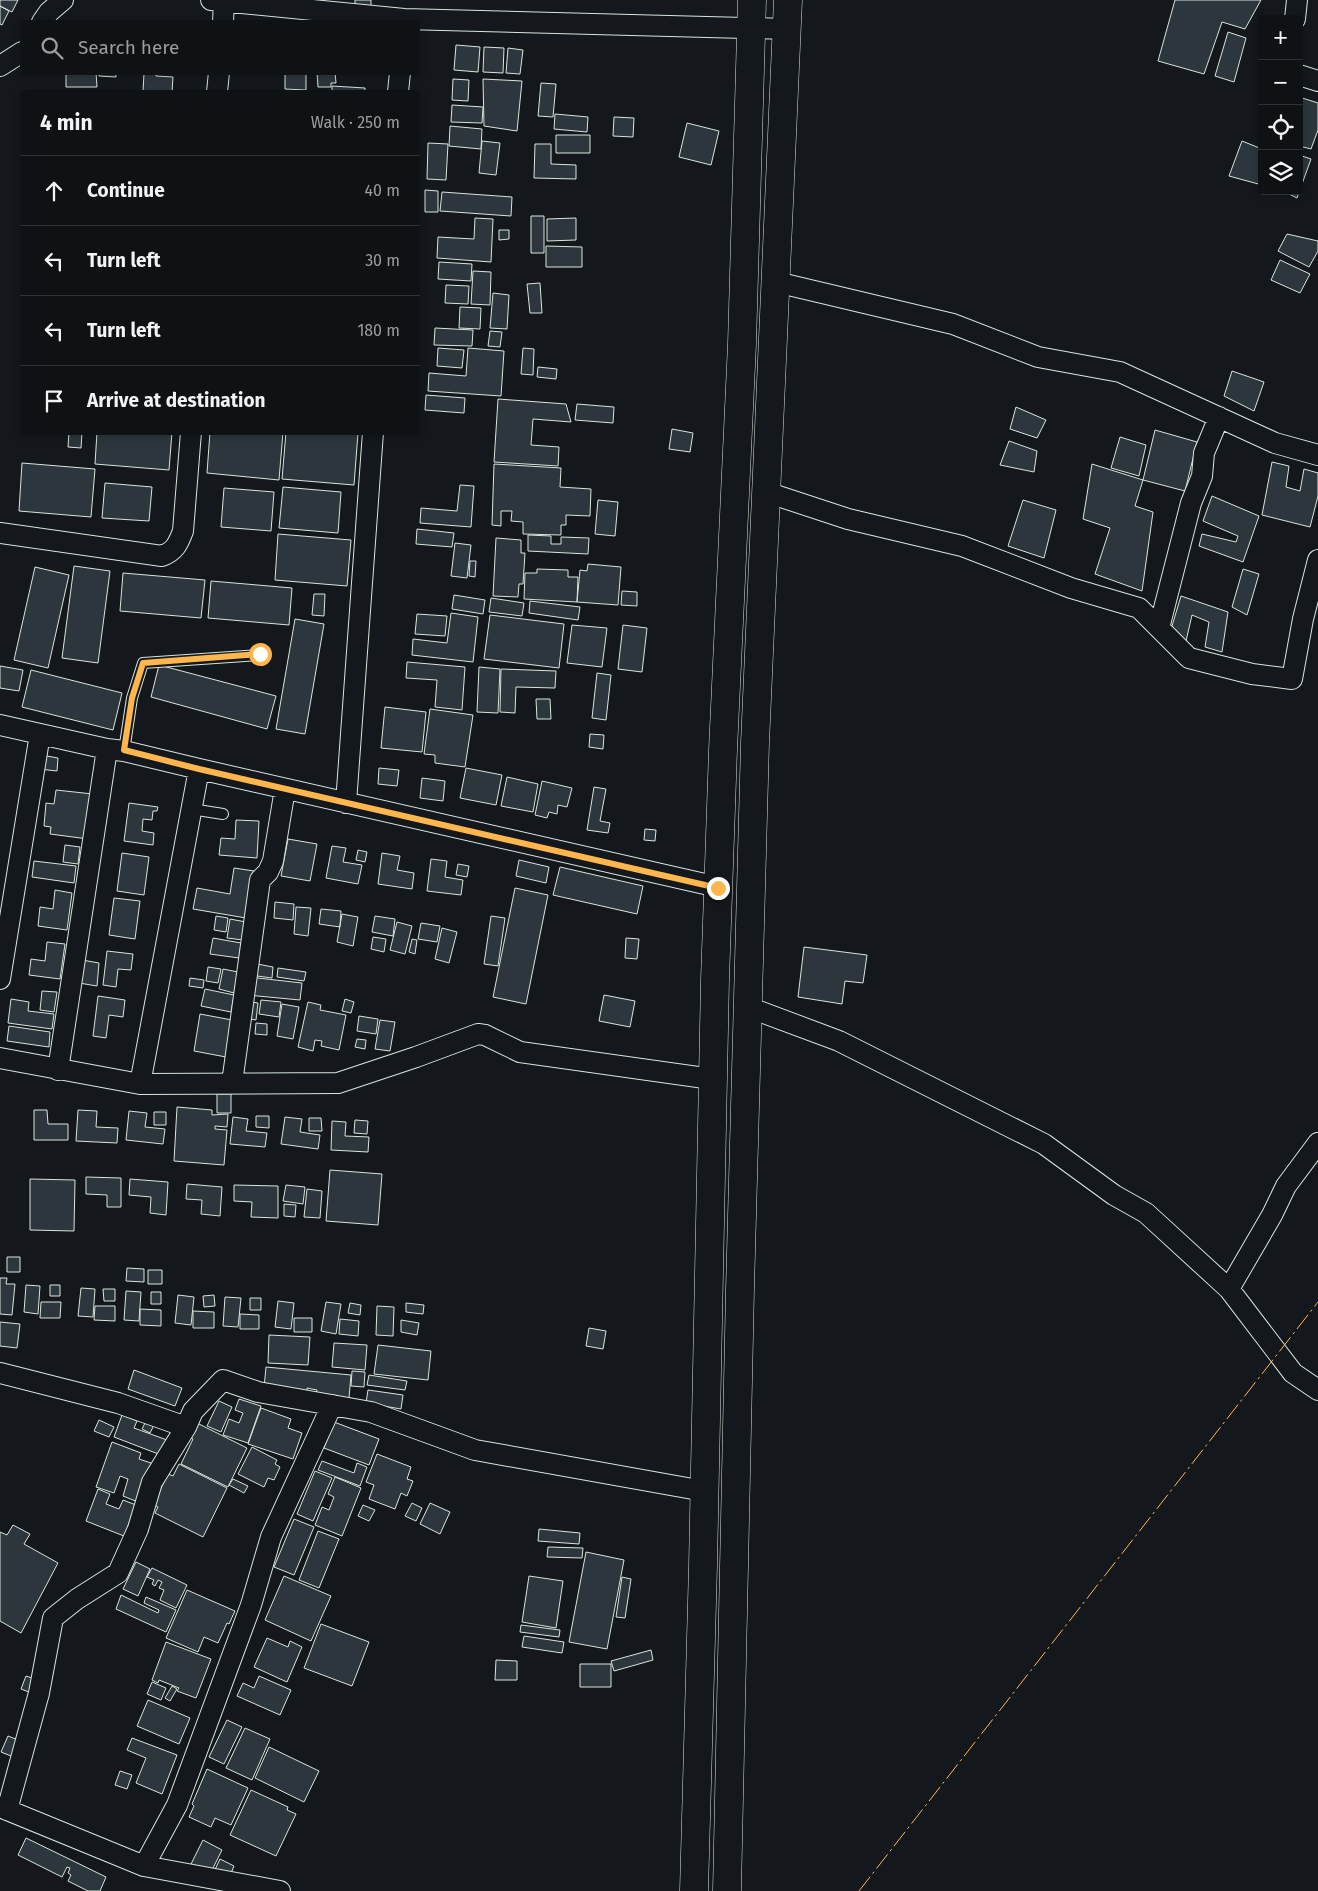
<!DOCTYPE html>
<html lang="en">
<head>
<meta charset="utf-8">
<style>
	body { margin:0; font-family:"Fira Sans",sans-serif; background:#1d2022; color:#f1f3f6 }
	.controls { position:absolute; right:15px; top:15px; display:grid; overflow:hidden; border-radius:5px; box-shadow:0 2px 8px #0003 }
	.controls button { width:45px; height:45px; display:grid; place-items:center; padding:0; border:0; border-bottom:1px solid #2f3234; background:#0f1215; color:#f1f3f6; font:25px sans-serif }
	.stop { position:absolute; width:15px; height:15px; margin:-11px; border:4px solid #ffb74d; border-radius:50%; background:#fff }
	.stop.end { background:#ffb74d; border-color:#fff; box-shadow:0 1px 5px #0008 }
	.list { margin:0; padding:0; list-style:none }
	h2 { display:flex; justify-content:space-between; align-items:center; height:65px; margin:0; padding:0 20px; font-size:21px }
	h2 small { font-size:16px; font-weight:400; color:#9b9ea0 }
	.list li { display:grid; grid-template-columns:32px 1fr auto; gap:15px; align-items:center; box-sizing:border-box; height:70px; padding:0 20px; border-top:1px solid #2f3234 }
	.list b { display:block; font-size:19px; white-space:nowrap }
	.list em { font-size:16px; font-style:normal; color:#9b9ea0 }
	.icon { flex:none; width:28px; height:28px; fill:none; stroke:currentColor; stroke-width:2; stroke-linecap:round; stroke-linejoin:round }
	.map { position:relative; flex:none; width:1318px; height:1891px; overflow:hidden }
	.search { position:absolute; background:#0f1215; box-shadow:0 2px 8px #0003; left:20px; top:20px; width:400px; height:55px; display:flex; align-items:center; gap:12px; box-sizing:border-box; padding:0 18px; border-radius:5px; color:#9b9ea0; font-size:19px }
	.panel { position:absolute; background:#0f1215; box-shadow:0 2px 8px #0003; left:20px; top:90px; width:400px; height:345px; border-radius:5px }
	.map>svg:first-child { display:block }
	.building { fill:#2c363c; stroke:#d8e6dc }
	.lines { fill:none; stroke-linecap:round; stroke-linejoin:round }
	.service-casing { stroke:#d8e6dc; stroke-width:12 }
	.minor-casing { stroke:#d8e6dc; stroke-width:22 }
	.trunk-casing { stroke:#d8e6dc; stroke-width:29 }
	.service { stroke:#14181c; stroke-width:10 }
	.minor { stroke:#14181c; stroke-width:20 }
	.trunk { stroke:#14181c; stroke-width:28 }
	.power { stroke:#ffb74d; stroke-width:1; stroke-dasharray:18 4 2.5 4; stroke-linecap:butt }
	.route { stroke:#ffb74d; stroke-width:6 }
</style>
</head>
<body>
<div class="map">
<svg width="1318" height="1891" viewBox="0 0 1318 1891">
	<rect width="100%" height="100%" fill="#14181c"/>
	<path class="building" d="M0 0H18L12 12 0 6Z
		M355 0H371V6L355 5Z
		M1175 0H1261L1245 29 1222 22 1204 74 1158 61Z
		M0 6 9 11 2 25 0 24Z
		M1228 32 1246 38 1234 82 1215 76Z
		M456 45 480 47 478 72 454 70Z
		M484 47 504 48 503 73 483 72Z
		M508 48 523 50 520 74 506 73Z
		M96 72 97 87H66V73Z
		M99 72H116V77L99 76Z
		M285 72H306V90L285 89Z
		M317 72H335L336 83H331V87H318Z
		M144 73H156V76L173 77 172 92 143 91Z
		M453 79 469 80 468 101 452 100Z
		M483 79 522 81 517 131 484 126Z
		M541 83 556 84 553 117 538 116Z
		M332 86 365 88V92H332Z
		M1299 97 1318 103V130L1311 149 1299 146Z
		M452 105 483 107 482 123 451 122Z
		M555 114 588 117 587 132 554 129Z
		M614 117 634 118 633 137 613 136Z
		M687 123 719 131 711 165 679 157Z
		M450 126 482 129 481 149 449 146Z
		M556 135H590V153H556Z
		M482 141 500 143 496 175 479 173Z
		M1242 141 1262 149V185L1229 176Z
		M428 143 448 144 446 180 427 179Z
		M535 144H551V164L576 165V179L534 178Z
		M1299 155 1311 159 1297 198 1283 191H1299Z
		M425 190 438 191V212H425Z
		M442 192 512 197 511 216 440 211Z
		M531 216H544V253H531Z
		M475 218 493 219 491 262 437 258 438 237 474 239Z
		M576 218V240L547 241V219Z
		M499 230H509V239L499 240Z
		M1287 234 1318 241V251L1309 267 1278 251Z
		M546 246 582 247V267H546Z
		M1280 260 1310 274 1300 293 1271 280Z
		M439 262 472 264 471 281 438 279Z
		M473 271 491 272 490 305 471 304Z
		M540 283 542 313H530L527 284Z
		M446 285 469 286 468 304 445 303Z
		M493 293 509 295 507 329 490 328Z
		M460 307 481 308 480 329 459 328Z
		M435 328 473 330 472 346 434 345Z
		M490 331 502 332 500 347 488 346Z
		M438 348 464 350 462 368 437 366Z
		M468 348 504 351 501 396 428 391 429 373 466 376Z
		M523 348 534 349 533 375 521 374Z
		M538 367 557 369 556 379 537 377Z
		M1232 371 1264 382 1254 411 1224 396Z
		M426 395 465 398 464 413 425 410Z
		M498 399 566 404 571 422 533 419 531 445 559 447 558 466 494 462Z
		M577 404 614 407 613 423 575 420Z
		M1016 407 1046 420 1037 438 1010 429Z
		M672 429 693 433 690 452 669 449Z
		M1155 430 1197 442 1185 491 1143 480Z
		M69 432H82L81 448 68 447Z
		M97 432H172L169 470 95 464Z
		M210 432H283L279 480 207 473Z
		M286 432 358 433 354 485 282 479Z
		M1120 437 1146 445 1139 476 1111 468Z
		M1009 441 1037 451 1034 472 1000 465Z
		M1272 462 1289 466 1286 487 1300 491 1304 469 1318 473V496L1310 527 1262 515Z
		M22 463 95 469 91 517 19 511Z
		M494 464 561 468 560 487 591 489 590 516 566 515V525H561V535L523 534V522L511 521 512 511H501V526L492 525Z
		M1092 464 1143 480 1135 506 1153 512 1142 591 1095 574 1110 528 1083 519Z
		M105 483 152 487 149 521 102 518Z
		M460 485 474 486 471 527 420 523 421 508 457 511Z
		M283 487 341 492 338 533 279 528Z
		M224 488 274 492 271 531 221 527Z
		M1212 496 1259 516 1243 562 1199 546 1202 534 1236 542 1238 536 1203 521Z
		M598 500 618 502 615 536 595 534Z
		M1023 500 1056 510 1044 558 1008 546Z
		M417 529 454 533 452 547 416 544Z
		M278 534 351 540 347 586 275 580Z
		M528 535 551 536V544H561V537L589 538 588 554 528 551Z
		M496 538 521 540V553H525L523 584H519L518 597 493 596Z
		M455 543 471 545 467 578 451 576Z
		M470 561H476L475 577 469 576Z
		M588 564 621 567 618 605 577 602 580 570 587 571Z
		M74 566 110 571 98 663 62 658Z
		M35 567 69 575 48 668 14 660Z
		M537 569 568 570V577H578L577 602 524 599 525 573H537Z
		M1243 569 1259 574 1247 615 1232 607Z
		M123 573 205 580 201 618 120 611Z
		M211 581 292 588 289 625 208 618Z
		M622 591 637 592V606L621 605Z
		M314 594H325L324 616 312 615Z
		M454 595 485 600 483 614 452 609Z
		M1181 596 1228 612 1222 652 1205 647 1209 622 1192 615 1186 641 1169 636Z
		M491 598 524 603 522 616 489 612Z
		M530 601 580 607 578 620 529 613Z
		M451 613 478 617 473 662 412 655 413 639 447 643Z
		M417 614 447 616 445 636 415 634Z
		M490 615 564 624 559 668 484 659Z
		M295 619 324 624 305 734 276 729Z
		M572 625 607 628 602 667 567 663Z
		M623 625 647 628 642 672 618 669Z
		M407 662 465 667 462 710 435 707 437 680 406 678Z
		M159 665 276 696 267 729 151 697Z
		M0 666 23 670 19 691 0 688Z
		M479 667 500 669 498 713 477 712Z
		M501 669 556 671 555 688 516 687 515 713 500 712Z
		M31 670 122 693 113 730 22 707Z
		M597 673 611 675 606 720 592 718Z
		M536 699H550L551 719H537Z
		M385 707 426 712 422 752 381 748Z
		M430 709 473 715 465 767 435 763V755L424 754Z
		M590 734 604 735 603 749 589 747Z
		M41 755 58 758 57 771 39 769Z
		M379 768 399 770 397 786 378 784Z
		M466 768 502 775 496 805 460 798Z
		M507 777 538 784 533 812 501 806Z
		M422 778 445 781 443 801 420 798Z
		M542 781 572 788 567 807 558 805 557 814 549 812 547 818 535 815Z
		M594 787 606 789 600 821 610 823 608 833 587 830Z
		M56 790 102 795 96 840 50 834 51 827 44 826 46 803 54 804Z
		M129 803 158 807 157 811H153L152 820 143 819 142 831 154 833 153 845 124 841Z
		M236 820 259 821 257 858 219 855 221 838 235 839Z
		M645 829 656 830 655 841 644 840Z
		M288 839 317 844 310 881 281 876Z
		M65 845 80 847 78 864 63 862Z
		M332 846 346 848 343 862 362 865 358 884 326 878Z
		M358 850 367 852 365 862 356 860Z
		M122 853 149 857 144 895 117 891Z
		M382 853 400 856 397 870 414 873 412 889 378 884Z
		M431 859 447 861 445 877 463 880 461 895 427 891Z
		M519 860 549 867 546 883 516 876Z
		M34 861 76 866 74 883 32 877Z
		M458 864 469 866 467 877 456 875Z
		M560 867 643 886 637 914 553 895Z
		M234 868 254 871 246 918 193 909 197 888 230 894Z
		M515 888 548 895 526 1004 493 997Z
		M55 890 72 893 67 930 38 926 40 907 53 909Z
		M114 898 140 901 135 939 109 935Z
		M275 902 294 904 293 920 274 918Z
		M296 907 311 908 308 936 294 934Z
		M321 909 341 911 340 927 319 924Z
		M342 914 358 917 353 946 337 942Z
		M216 916 228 918 226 932 214 930Z
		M375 916 395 919 393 936 372 932Z
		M491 916 505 918 498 966 484 964Z
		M230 919 246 922 243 940 227 938Z
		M397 922 412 926 405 954 390 950Z
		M421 923 440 926 437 942 418 939Z
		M442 928 457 932 449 963 435 959Z
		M373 937 386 939 384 952 371 949Z
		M213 938 241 943 239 958 210 954Z
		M626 938 639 939 637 959 625 958Z
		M412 939 417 940 415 954 409 952Z
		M47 942 65 944 60 979 29 975 31 959 45 961Z
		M804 947 867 955 863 983 845 981 842 1004 798 997Z
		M107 951 133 954 131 970 118 969 116 987 103 985Z
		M82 960 99 963 97 986 79 983Z
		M252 963 273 967 272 978 250 975Z
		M208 967 221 969 218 983 206 981Z
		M278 968 306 972 304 981 277 977Z
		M223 969 238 972 234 993 219 989Z
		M249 977 302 983 300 1000 247 995Z
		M190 978 204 980 203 988 189 986Z
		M205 989 234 995 231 1012 201 1006Z
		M42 991 57 992 54 1012 40 1010Z
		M604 995 635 1001 630 1027 599 1021Z
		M98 996 125 1000 123 1017 109 1015 106 1038 93 1036Z
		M11 999 29 1002 28 1011 54 1014 52 1029 8 1023Z
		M345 999 354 1002 351 1013 342 1011Z
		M261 1000 281 1002 279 1017 259 1014Z
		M245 1001 258 1003 256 1020 243 1018Z
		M308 1002 321 1005 320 1010 346 1015 339 1050 321 1046 322 1041 315 1040 313 1051 298 1047Z
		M282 1004 299 1007 293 1039 277 1036Z
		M200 1014 232 1020 226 1057 194 1051Z
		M359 1016 378 1019 376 1034 357 1031Z
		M380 1020 395 1022 390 1051 375 1049Z
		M256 1023 267 1024V1035L255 1034Z
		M9 1026 50 1032 49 1047 7 1041Z
		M357 1039 366 1040 365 1049 355 1047Z
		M217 1094H231V1113H217Z
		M177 1107 212 1110V1115L228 1114 227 1127 215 1126V1129L227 1130 224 1165 174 1161Z
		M34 1110H47L48 1124H68V1140H34Z
		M78 1110 97 1111 96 1127 118 1128 117 1143 76 1141Z
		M129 1111 147 1113 145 1127 165 1129 163 1144 126 1140Z
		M154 1112H166V1125H154Z
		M256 1116H269V1128L256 1127Z
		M233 1117 248 1119 246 1131 267 1133 265 1147 230 1144Z
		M285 1117 302 1119 300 1132 320 1135 318 1149 281 1144Z
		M309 1118H321L322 1131H309Z
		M355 1120 368 1121 367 1134 354 1133Z
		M332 1121 346 1122 345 1136 369 1137 368 1152 331 1150Z
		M330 1170 382 1174 378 1225 326 1221Z
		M86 1177 121 1178V1207H107V1195L86 1194Z
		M30 1179 75 1180 74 1231 30 1230Z
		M130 1179 168 1182 166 1215 150 1213 151 1197 129 1195Z
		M187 1184 222 1187 220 1216 201 1214 202 1200 186 1199Z
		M234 1185 278 1186V1218L251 1217 252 1202 234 1201Z
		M286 1185 305 1187 303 1204 283 1201Z
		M307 1189 322 1191 320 1218 304 1217Z
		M284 1204 296 1205 295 1217 284 1216Z
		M7 1257H20V1272H7Z
		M127 1268 144 1269V1282L126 1281Z
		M148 1270H162V1284H148Z
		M0 1278H7L6 1284H15L12 1315 0 1314Z
		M26 1285 40 1286 38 1314 24 1312Z
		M50 1285H60V1296H50Z
		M81 1288 95 1289 93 1317 78 1316Z
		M103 1289H115V1301H104Z
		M126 1291 141 1292 139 1321 124 1320Z
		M151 1292H161V1304H151Z
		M178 1295 194 1297 191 1325 175 1323Z
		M214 1295 215 1306 204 1307 203 1296Z
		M225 1297 241 1298 238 1327 223 1326Z
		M250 1298H261V1310H250Z
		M278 1301 294 1303 291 1329 275 1327Z
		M41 1302H61L60 1318H40Z
		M326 1302 341 1304 336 1334 321 1331Z
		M350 1303 361 1305 360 1315 348 1313Z
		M406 1303 424 1305 423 1314 406 1312Z
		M95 1306H115V1321L94 1320Z
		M377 1306 394 1307 393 1336 376 1335Z
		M140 1309 161 1310V1326L140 1325Z
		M193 1311 214 1312V1328H193Z
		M240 1314 259 1315V1329H240Z
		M294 1318H312V1332H294Z
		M340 1319 359 1321 358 1336 339 1334Z
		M401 1320 419 1323 417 1335 401 1332Z
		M0 1322 20 1324 17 1348 0 1346Z
		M589 1328 606 1331 603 1349 586 1346Z
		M269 1335 310 1337 308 1365 268 1363Z
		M334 1343 367 1345 365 1370 332 1367Z
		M378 1345 431 1351 428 1380 374 1374Z
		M266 1367 351 1375 349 1398 316 1394 317 1390 307 1388V1392L264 1388Z
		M134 1370 182 1388 175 1406 128 1389Z
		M352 1371 365 1372 364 1387 351 1386Z
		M369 1375 407 1381 405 1390 367 1385Z
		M368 1390 403 1395 401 1409 366 1403Z
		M239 1399 261 1406 248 1443 223 1435 229 1419 239 1423 243 1413 235 1410Z
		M219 1401 232 1407 221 1432 207 1426Z
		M261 1408 291 1419 288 1428 302 1433 293 1459 248 1444Z
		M122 1415 137 1421 134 1428 167 1440 161 1455 114 1437Z
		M99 1420 114 1427 109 1437 94 1431Z
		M146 1421 154 1425 150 1433 142 1429Z
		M334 1422 379 1439 369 1465 324 1448Z
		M197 1423 247 1448 228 1487 181 1464 193 1439 190 1437Z
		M112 1442 141 1453 139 1459 151 1463 138 1502 123 1496 128 1479 120 1476 114 1493 96 1487Z
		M252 1447 277 1460 275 1464 280 1467 274 1480 268 1478 264 1487 238 1474Z
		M377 1454 411 1467 407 1479 413 1481 407 1496 401 1493 395 1509 369 1499 374 1485 366 1482Z
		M322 1461 354 1473 357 1463 367 1467 360 1486 318 1470Z
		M179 1464 227 1488 203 1537 155 1513 158 1507 153 1504 168 1474 173 1476Z
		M315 1471 332 1478 313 1521 297 1514Z
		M335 1477 361 1488 342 1536 315 1525 322 1507 329 1510 334 1497 328 1494Z
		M233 1479 248 1486 244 1493 229 1485Z
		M98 1489 110 1494 106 1504 119 1509 123 1500 136 1505 124 1536 86 1521Z
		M412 1503 422 1508 416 1521 405 1516Z
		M430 1503 450 1512 440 1534 420 1524Z
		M363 1505 375 1510 369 1521 358 1516Z
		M294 1519 314 1527 294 1575 274 1567Z
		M13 1525 30 1534 24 1544 58 1563 21 1633 0 1621V1532L7 1535Z
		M539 1529 580 1533 579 1544 538 1541Z
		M318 1531 339 1539 319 1588 299 1580Z
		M548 1547 583 1548 582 1558 547 1557Z
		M586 1552 624 1560 607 1649 569 1642Z
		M136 1562 150 1569 138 1596 123 1589Z
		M152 1568 187 1585 176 1608 160 1600 164 1590 159 1588 162 1582 158 1580 155 1586 152 1584 154 1580 147 1577Z
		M284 1576 331 1596 311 1641 265 1620Z
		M529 1576 563 1581 556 1628 522 1622Z
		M622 1577 631 1579 625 1618 616 1617Z
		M187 1590 235 1611 229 1624 227 1623 218 1643 204 1637 198 1652 166 1638Z
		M121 1595 158 1613 159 1610 144 1603 146 1597 176 1610 166 1632 116 1609Z
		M321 1624 369 1642 352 1686 304 1668Z
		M521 1625 560 1630 559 1637 520 1632Z
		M524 1636 564 1642 562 1653 522 1647Z
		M267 1638 288 1647 290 1641 302 1647 287 1682 254 1667Z
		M166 1642 211 1659 196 1698 177 1691 179 1688 159 1680 158 1683 152 1680Z
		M651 1650 653 1660 614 1671 611 1661Z
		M496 1660 517 1661V1680H495Z
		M580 1664H611V1687H580Z
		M26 1676 38 1680 34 1694 21 1689Z
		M259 1676 291 1690 280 1715 237 1696 243 1683 254 1688Z
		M152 1682 166 1688 161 1700 147 1694Z
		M172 1686 177 1689 170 1701 165 1698Z
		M148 1700 190 1718 179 1744 137 1726Z
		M227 1720 242 1727 224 1764 209 1757Z
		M245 1728 270 1739 252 1780 226 1768Z
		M8 1736 23 1742 16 1758 1 1752Z
		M132 1738 177 1755 162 1794 136 1783 146 1758 127 1750Z
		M269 1747 319 1771 304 1802 255 1778Z
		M207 1769 248 1788 231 1825 215 1818 211 1827 189 1817 194 1806 192 1804Z
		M120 1771 132 1775 127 1789 115 1785Z
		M251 1790 288 1807 287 1810 296 1814 276 1856 230 1835Z
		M26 1838 106 1877 100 1891H88L68 1881 71 1875 68 1873 70 1868 67 1867 62 1877 18 1855Z
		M203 1840 222 1850 209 1876 190 1866Z
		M220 1859 234 1866 226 1885 211 1878Z"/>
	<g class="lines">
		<defs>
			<path id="service" d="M124 751 132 698 143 663 261 655
				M191 809 223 814"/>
			<path id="minor" d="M211 0 404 19 787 29
				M1295 19 1297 0
				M42 22 49 12 63 0
				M223 22 224 1
				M0 66 22 52
				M1299 75 1318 81
				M217 92 219 72
				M398 92 400 72
				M776 282 953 324 1038 357 1120 372 1275 443 1318 455
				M766 492 848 519 962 546 1071 588 1139 608 1189 658 1252 674 1292 679 1303 619 1318 560
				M0 533 162 556C175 551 178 544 183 531L191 432
				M1159 628 1191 503 1202 476 1204 453 1219 417
				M0 725 107 749 124 751 199 769 718 887
				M346 803 373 432
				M0 979 40 734
				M748 1007 839 1041 1044 1144 1114 1195 1146 1213 1229 1289 1293 1373 1318 1390
				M0 1058 140 1084 338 1083 416 1057 478 1034 485 1035 520 1052 712 1079
				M58 1070 107 749
				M232 1083 260 880 268 872 273 861 285 789
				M140 1084 199 769
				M1229 1289 1272 1215 1286 1186 1318 1143
				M0 1373 118 1403 186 1427 193 1411 223 1380 258 1392 371 1412 475 1450 704 1491
				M0 1807 144 1866 280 1891
				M7 1810 39 1693 53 1618 77 1599 118 1573 138 1529 152 1482 186 1427
				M144 1866 177 1805 251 1605 271 1537 332 1405"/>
			<path id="trunk" d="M694 1891 703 1566 715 980 723 750 742 344 752 0
				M727 1891 740 1289 755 743 788 0"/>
		</defs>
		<use href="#service" class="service-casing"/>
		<use href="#minor" class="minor-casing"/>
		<use href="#trunk" class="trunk-casing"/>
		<use href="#service" class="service"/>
		<use href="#minor" class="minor"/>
		<use href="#trunk" class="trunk"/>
		<path class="power" d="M859 1891 1318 1302"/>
	</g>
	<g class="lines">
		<path class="route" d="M260 654 143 663 132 698 124 750 199 769 718 888"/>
	</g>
</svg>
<div class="controls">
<button>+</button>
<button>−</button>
<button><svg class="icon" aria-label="locate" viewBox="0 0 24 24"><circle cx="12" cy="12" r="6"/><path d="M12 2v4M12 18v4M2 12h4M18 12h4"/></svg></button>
<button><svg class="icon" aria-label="layers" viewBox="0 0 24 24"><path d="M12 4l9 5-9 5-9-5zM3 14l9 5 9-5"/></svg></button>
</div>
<div class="stop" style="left:260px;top:654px"></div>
<div class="stop end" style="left:718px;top:888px"></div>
<div class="search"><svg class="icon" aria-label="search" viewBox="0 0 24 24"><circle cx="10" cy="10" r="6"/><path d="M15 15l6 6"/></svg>Search here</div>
<section class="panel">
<h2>4 min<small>Walk · 250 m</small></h2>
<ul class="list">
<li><svg class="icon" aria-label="ahead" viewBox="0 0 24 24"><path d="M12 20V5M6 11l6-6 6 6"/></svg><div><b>Continue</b></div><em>40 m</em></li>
<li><svg class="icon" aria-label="left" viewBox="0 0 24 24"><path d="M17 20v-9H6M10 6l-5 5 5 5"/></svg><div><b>Turn left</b></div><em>30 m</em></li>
<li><svg class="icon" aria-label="left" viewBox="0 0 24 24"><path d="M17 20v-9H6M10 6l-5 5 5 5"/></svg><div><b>Turn left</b></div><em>180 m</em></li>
<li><svg class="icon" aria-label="arrive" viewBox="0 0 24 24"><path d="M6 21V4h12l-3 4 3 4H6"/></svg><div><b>Arrive at destination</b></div></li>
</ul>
</section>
</div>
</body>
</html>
